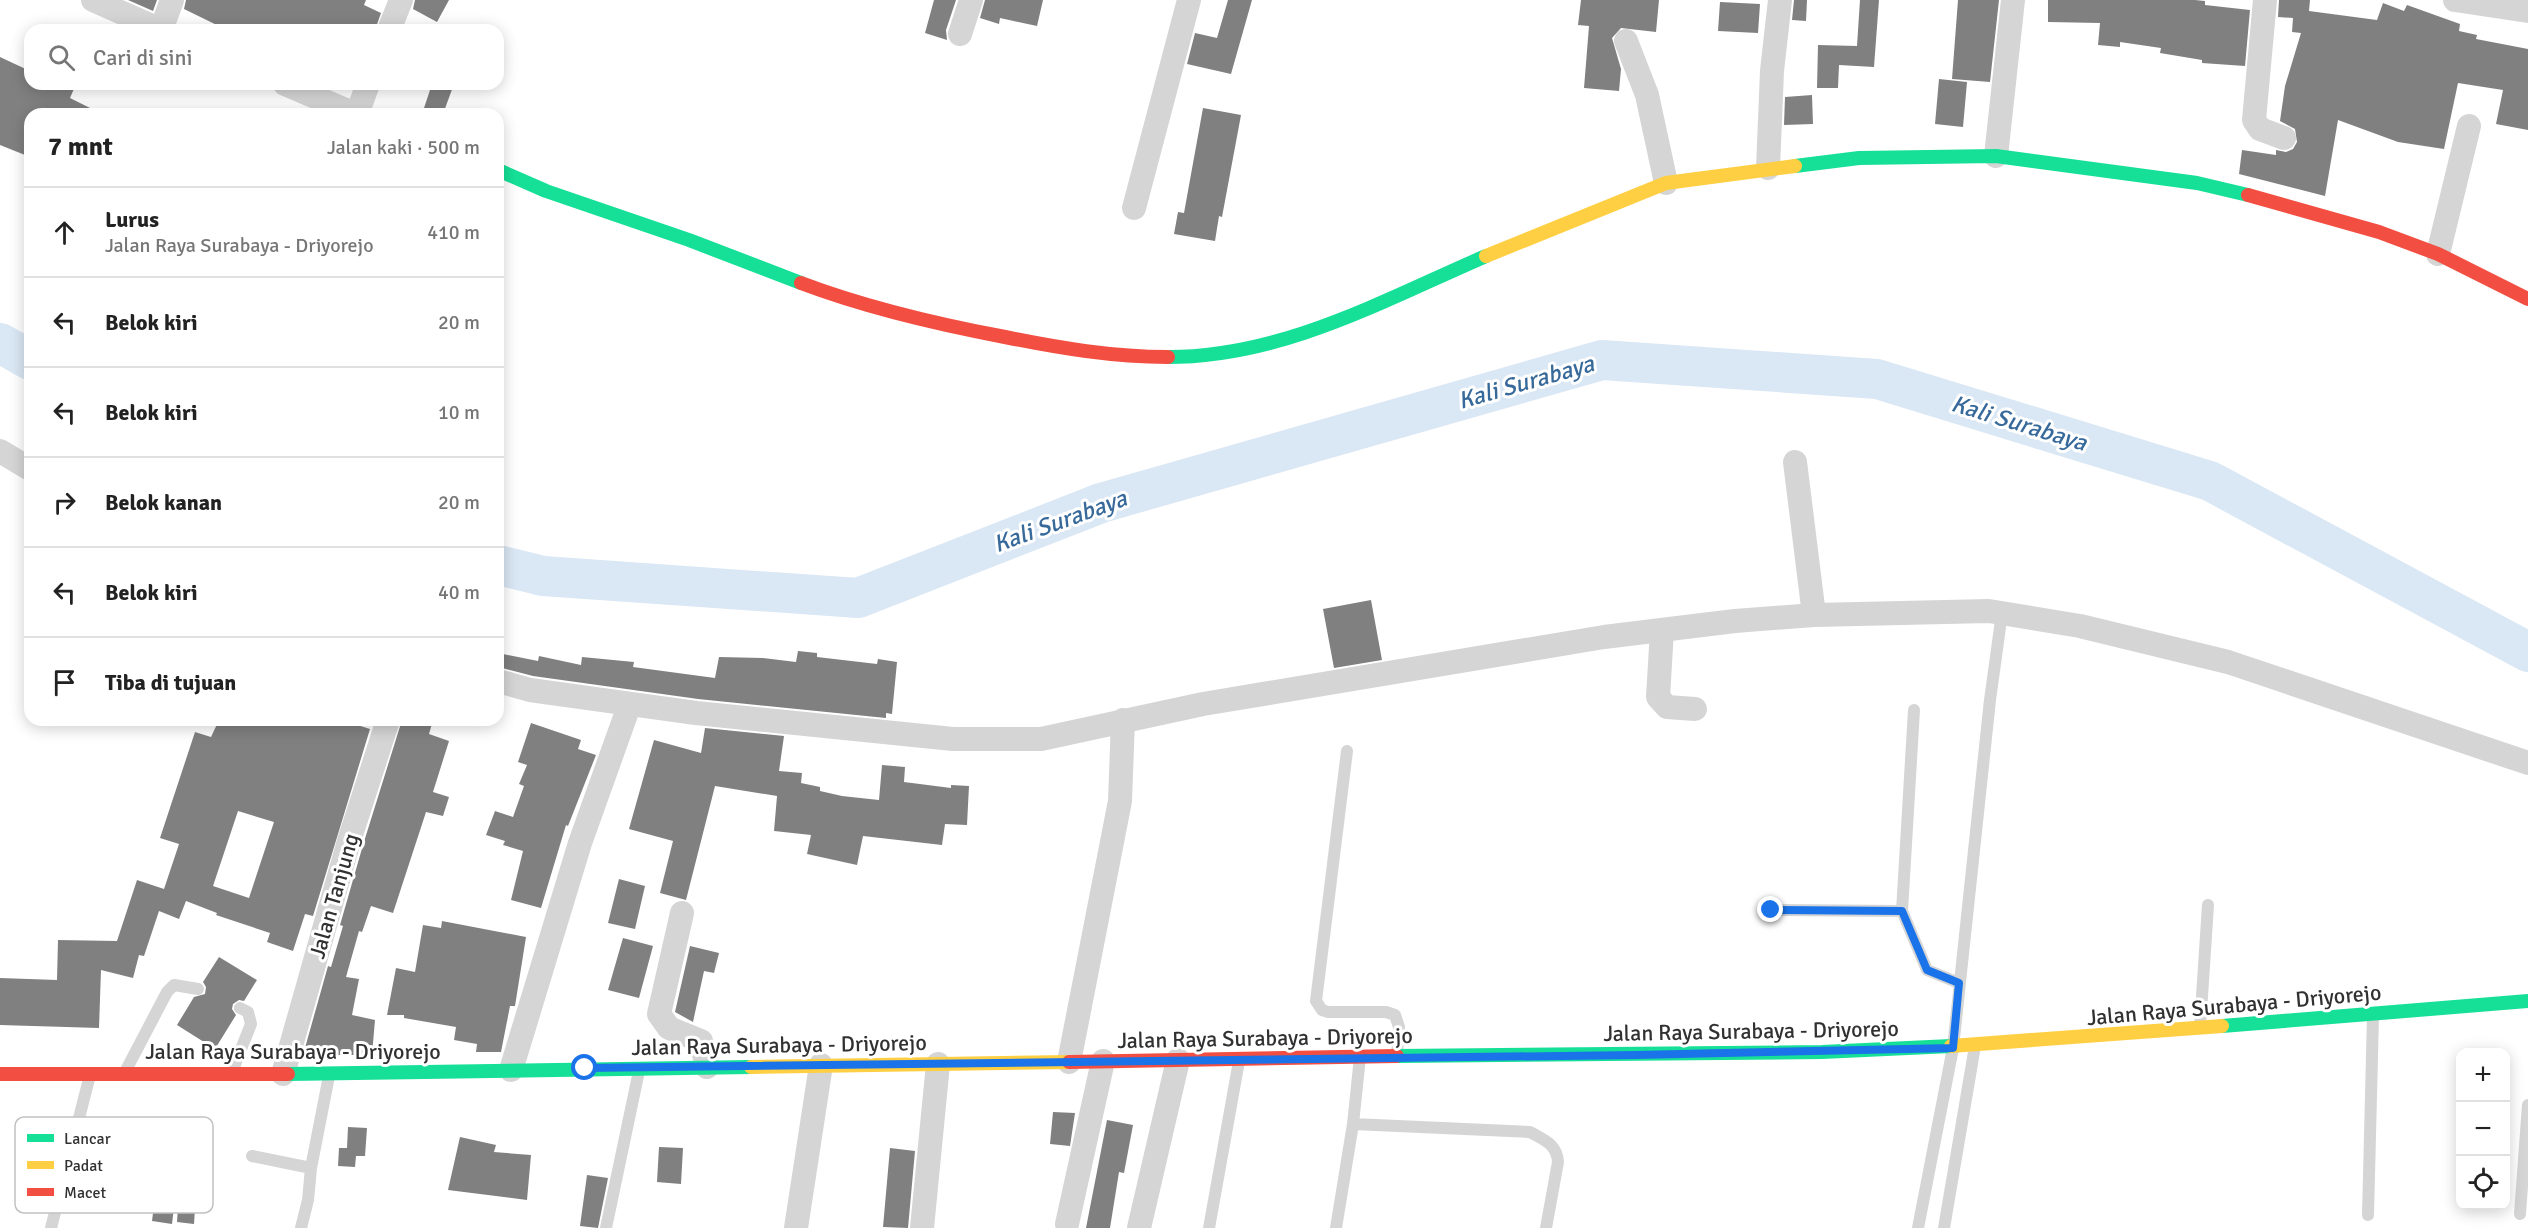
<!DOCTYPE html>
<html lang="id">
<head>
<meta charset="utf-8">
<style>
	body { margin:0; font-family:Signika,sans-serif; background:#f2f2f2; color:#222 }
	.controls { position:absolute; right:18px; bottom:18px; display:grid; overflow:hidden; border-radius:12px; box-shadow:0 3px 15px #0003 }
	.controls button { width:54px; height:54px; display:grid; place-items:center; padding:0; border:0; border-bottom:2px solid #e0e0e0; background:#fff; color:#222; font:30px sans-serif }
	.stop { position:absolute; width:18px; height:18px; margin:-14px; border:4px solid #1a73e8; border-radius:50%; background:#fff }
	.stop.end { background:#1a73e8; border-color:#fff; box-shadow:0 2px 6px #0008 }
	.list { margin:0; padding:0; list-style:none }
	h2 { display:flex; justify-content:space-between; align-items:center; height:78px; margin:0; padding:0 24px; font-size:26px }
	h2 small { font-size:20px; font-weight:400; color:#767676 }
	.list li { display:grid; grid-template-columns:39px 1fr auto; gap:18px; align-items:center; box-sizing:border-box; height:90px; padding:0 24px; border-top:2px solid #e0e0e0 }
	.list b { display:block; font-size:22px; white-space:nowrap }
	.list p { margin:0; font-size:20px; white-space:nowrap; color:#767676 }
	.list em { font-size:20px; font-style:normal; color:#767676 }
	.icon { flex:none; width:33px; height:33px; fill:none; stroke:currentColor; stroke-width:2; stroke-linecap:round; stroke-linejoin:round }
	.map { position:relative; flex:none; width:2528px; height:1228px; overflow:hidden }
	.search { position:absolute; background:#fff; box-shadow:0 3px 15px #0003; left:24px; top:24px; width:480px; height:66px; display:flex; align-items:center; gap:15px; box-sizing:border-box; padding:0 21px; border-radius:18px; color:#767676; font-size:22px }
	.panel { position:absolute; background:#fff; box-shadow:0 3px 15px #0003; left:24px; top:108px; width:480px; height:618px; border-radius:18px }
	.map>svg:first-child { display:block }
	.lines { fill:none; stroke-linecap:round; stroke-linejoin:round }
	.river { stroke:#dae7f4; stroke-width:40 }
	.building { fill:#808080; fill-rule:evenodd }
	.lane { stroke:#d5d5d5; stroke-width:12 }
	.street { stroke:#d5d5d5; stroke-width:24 }
	.fast { stroke:#16e098; stroke-width:14 }
	.slow { stroke:#ffcf43; stroke-width:14 }
	.jam { stroke:#f24e42; stroke-width:14 }
	.route { stroke:#1a73e8; stroke-width:8 }
	.labels { text-anchor:middle; dominant-baseline:central; stroke-width:6; stroke-linejoin:round; paint-order:stroke }
	.street-label { font-size:22px; fill:#313131; stroke:#fff }
	.water-label { font-size:24px; font-style:italic; fill:#376a9b; stroke:#fff }
	.key { fill:#fff; stroke:#c1c1c1; stroke-width:1.5 }
	.key-label { font-size:16px; fill:#313131 }
</style>
</head>
<body>
<div class="map">
<svg width="2528" height="1228" viewBox="0 0 2528 1228">
	<rect width="100%" height="100%" fill="#fff"/>
	<g class="lines">
		<path class="river" d="M0 343 30 360
			M498 565 543 576 858 598 1101 503 1602 360 1877 379 2210 481 2528 652"/>
	</g>
	<path class="building" d="M128 0H157L153 11Z
		M186 0H366L364 5 381 13 375 30H227L184 9Z
		M415 0H449L437 22 413 9Z
		M934 0H956L946 30 947 40 925 33Z
		M985 0H1043L1037 26 1000 18 999 24 980 18Z
		M1228 0H1252L1231 74 1187 64 1195 33 1217 38Z
		M1581 0H1659L1656 32 1621 28 1612 38 1621 69 1619 91 1584 88 1589 26 1578 25Z
		M1794 0H1807L1806 21 1792 20Z
		M1860 0H1879L1874 67 1839 65 1838 88H1817L1818 45 1857 46Z
		M1958 0H1999L1990 82 1952 79Z
		M2048 0H2195L2205 1V5L2250 10 2245 66 2202 63V60L2160 53 2161 48 2120 42V47L2098 45 2100 23 2048 22Z
		M2279 0H2310L2309 11 2377 20 2383 3 2404 11 2407 5 2460 24 2459 31 2477 35 2476 39 2528 49V130L2496 124 2503 90 2458 83 2444 149 2398 142 2338 120 2325 196 2239 174 2242 150 2276 155V150L2286 152 2293 149 2297 142 2295 129 2280 121 2285 86 2301 33 2292 32 2293 18 2278 17Z
		M1720 2 1760 4 1758 33 1718 31Z
		M0 57 30 71V84H76L70 98 102 114H30V157L0 145Z
		M1939 79 1967 82 1963 127 1935 124Z
		M432 84H454L443 114H422Z
		M1812 95 1813 124 1784 125 1785 97Z
		M1203 108 1241 115 1222 217 1219 216 1215 241 1174 234 1178 212 1184 213Z
		M1371 600 1382 660 1334 668 1323 609Z
		M798 651 817 653V657L877 664 878 659 897 662 892 714 886 713V718L698 699 533 676 498 667V653L538 661 539 656 581 665 582 657 634 662 633 667 715 678 719 657 763 658 796 662Z
		M219 720H341L370 729 313 916 305 914 293 951 267 942 270 933 216 915 217 913 186 901 179 919 159 911 144 956 139 955 133 978 101 970 99 1028 0 1025V978L57 980 58 940 117 941 137 880 164 889 179 844 160 838 195 732 211 737ZM238 811 274 822 249 898 213 886Z
		M402 720H433L429 734 449 741 433 792 449 797 443 816 426 812 393 913 371 906 362 932 359 931 346 977 359 979 352 1015 375 1020 372 1055H303L328 966 331 967 343 926 340 925 363 845Z
		M531 723 581 740 578 749 596 755 568 826 566 825 541 908 511 900 523 851 503 845 505 841 486 835 495 811 513 817 524 786 519 784 527 765 518 762Z
		M705 728 784 736 779 771 802 773 801 783 820 787V791L842 796 879 800 882 765 905 767 904 782 951 788V785L969 786 967 825 945 824 942 845 863 836 857 865 807 854 811 835 774 831 777 796 715 786 686 900 660 893 673 841 629 829 654 740 701 753Z
		M619 879 645 886 635 929 608 923Z
		M442 921 526 937 515 1006H510L501 1052H476L477 1044 454 1040 456 1027 404 1018V1015H387L396 968 415 972 423 925 441 928Z
		M623 938 653 946 639 998 608 990Z
		M690 946 719 953 714 973 704 971 693 1022 675 1012Z
		M219 957 257 980 244 1001 239 1000 233 1004 232 1009 236 1015 215 1049 177 1025 194 997 205 994 206 987 203 982Z
		M1053 1112 1075 1113 1070 1146 1050 1144Z
		M1107 1120 1133 1125 1124 1173 1119 1172 1110 1228H1086Z
		M348 1127 367 1128 365 1156H356L355 1167 338 1166 339 1148H347Z
		M460 1137 496 1145 494 1152 531 1155 527 1200 448 1190Z
		M659 1147 683 1148 681 1184 657 1182Z
		M890 1148 915 1151 908 1228 883 1227Z
		M587 1175 608 1178 598 1228 580 1226Z
		M179 1192 196 1193 194 1224 177 1222Z
		M154 1205 174 1207 172 1224 152 1221Z"/>
	<g class="lines">
		<path class="lane" d="M1914 710 1902 911 1927 970 1959 983
			M1347 751 1316 1001 1322 1010 1328 1012H1386L1395 1015 1399 1027 1397 1054
			M1771 910 1902 911
			M2200 1027 2208 905
			M1360 1057 1353 1124 1530 1132C1544 1140 1557 1144 1558 1162L1546 1228
			M125 1072 167 992 174 985 198 989
			M232 1072 251 1024 248 1012 240 1008
			M252 1156 311 1168
			M2520 1214 2528 1105
			M2368 1215 2373 1016
			M51 1228 90 1075
			M301 1228 308 1200 311 1168 329 1076
			M606 1228 639 1071
			M1209 1228 1239 1061
			M1336 1228 1353 1124
			M1918 1228 1953 1048 1990 700 2002 613
			M1944 1228 1975 1046"/>
		<path class="street" d="M93 0 161 30
			M2265 0 2254 120 2260 129 2284 138
			M2455 0 2528 11
			M161 30 172 0
			M389 30 401 0
			M960 34 971 0
			M1626 41 1647 95 1666 183
			M285 84 355 114
			M357 114 368 84
			M1996 156 2013 0
			M1768 168 1772 71 1780 0
			M1134 208 1189 0
			M2438 254 2469 126
			M0 451 30 469
			M1795 462 1814 615
			M1662 630 1658 697 1667 707 1695 709
			M498 681 530 690 696 713 953 739H1041L1203 704 1604 637 1735 621 1814 615 1989 611 2080 626 2228 662 2528 763
			M682 913 659 1014 669 1028 701 1041 707 1067
			M1069 1062 1120 801 1123 720
			M511 1070 580 843 629 706
			M283 1074 349 841 388 720
			M1067 1224 1103 1061
			M796 1228 821 1065
			M922 1228 938 1064
			M1139 1228 1178 1060"/>
		<path class="fast" d="M1795 166 1859 158 1996 156 2197 183 2248 195
			M498 170 546 191 689 240 801 283
			M1168 357C1283 357 1384 300 1486 256
			M2222 1026 2528 1001
			M1397 1056 1822 1052 1951 1046
			M288 1074 751 1067"/>
		<path class="slow" d="M1486 256 1666 183 1795 166
			M1951 1046 2222 1026
			M751 1067 1069 1062"/>
		<path class="jam" d="M2248 195 2379 232 2438 254 2528 299
			M801 283C867 308 936 324 1005 337 1059 348 1113 357 1168 357
			M1069 1062 1397 1056
			M0 1074H288"/>
	</g>
	<g class="lines">
		<path class="route" d="M585 1068 1636 1055 1953 1048 1959 983 1927 970 1902 911 1771 910"/>
	</g>
	<g class="labels">
		<g class="street-label">
			<text transform="translate(334 896) rotate(-74)">Jalan Tanjung</text>
			<text transform="translate(2234 1005) rotate(-5)">Jalan Raya Surabaya - Driyorejo</text>
			<text transform="translate(1751 1031) rotate(-1)">Jalan Raya Surabaya - Driyorejo</text>
			<text transform="translate(1265 1038) rotate(-1)">Jalan Raya Surabaya - Driyorejo</text>
			<text transform="translate(779 1045) rotate(-1)">Jalan Raya Surabaya - Driyorejo</text>
			<text x="293" y="1051">Jalan Raya Surabaya - Driyorejo</text>
		</g>
		<g class="water-label">
			<text transform="translate(1526 382) rotate(-16)">Kali Surabaya</text>
			<text transform="translate(2019 423) rotate(17)">Kali Surabaya</text>
			<text transform="translate(1060 521) rotate(-20)">Kali Surabaya</text>
		</g>
	</g>
	<rect x="15" y="1117" width="198" height="96" rx="9" class="key"/>
	<rect x="27" y="1134" width="27" height="8" fill="#16e098"/>
	<rect x="27" y="1161" width="27" height="8" fill="#ffcf43"/>
	<rect x="27" y="1188" width="27" height="8" fill="#f24e42"/>
	<g class="key-label">
		<text x="64" y="1144">Lancar</text>
		<text x="64" y="1171">Padat</text>
		<text x="64" y="1198">Macet</text>
	</g>
</svg>
<div class="controls">
<button>+</button>
<button>−</button>
<button><svg class="icon" aria-label="locate" viewBox="0 0 24 24"><circle cx="12" cy="12" r="6"/><path d="M12 2v4M12 18v4M2 12h4M18 12h4"/></svg></button>
</div>
<div class="stop" style="left:585px;top:1068px"></div>
<div class="stop end" style="left:1771px;top:910px"></div>
<div class="search"><svg class="icon" aria-label="search" viewBox="0 0 24 24"><circle cx="10" cy="10" r="6"/><path d="M15 15l6 6"/></svg>Cari di sini</div>
<section class="panel">
<h2>7 mnt<small>Jalan kaki · 500 m</small></h2>
<ul class="list">
<li><svg class="icon" aria-label="ahead" viewBox="0 0 24 24"><path d="M12 20V5M6 11l6-6 6 6"/></svg><div><b>Lurus</b><p>Jalan Raya Surabaya - Driyorejo</p></div><em>410 m</em></li>
<li><svg class="icon" aria-label="left" viewBox="0 0 24 24"><path d="M17 20v-9H6M10 6l-5 5 5 5"/></svg><div><b>Belok kiri</b></div><em>20 m</em></li>
<li><svg class="icon" aria-label="left" viewBox="0 0 24 24"><path d="M17 20v-9H6M10 6l-5 5 5 5"/></svg><div><b>Belok kiri</b></div><em>10 m</em></li>
<li><svg class="icon" aria-label="right" viewBox="0 0 24 24"><path d="M7 20v-9h11M14 6l5 5-5 5"/></svg><div><b>Belok kanan</b></div><em>20 m</em></li>
<li><svg class="icon" aria-label="left" viewBox="0 0 24 24"><path d="M17 20v-9H6M10 6l-5 5 5 5"/></svg><div><b>Belok kiri</b></div><em>40 m</em></li>
<li><svg class="icon" aria-label="arrive" viewBox="0 0 24 24"><path d="M6 21V4h12l-3 4 3 4H6"/></svg><div><b>Tiba di tujuan</b></div></li>
</ul>
</section>
</div>
</body>
</html>
